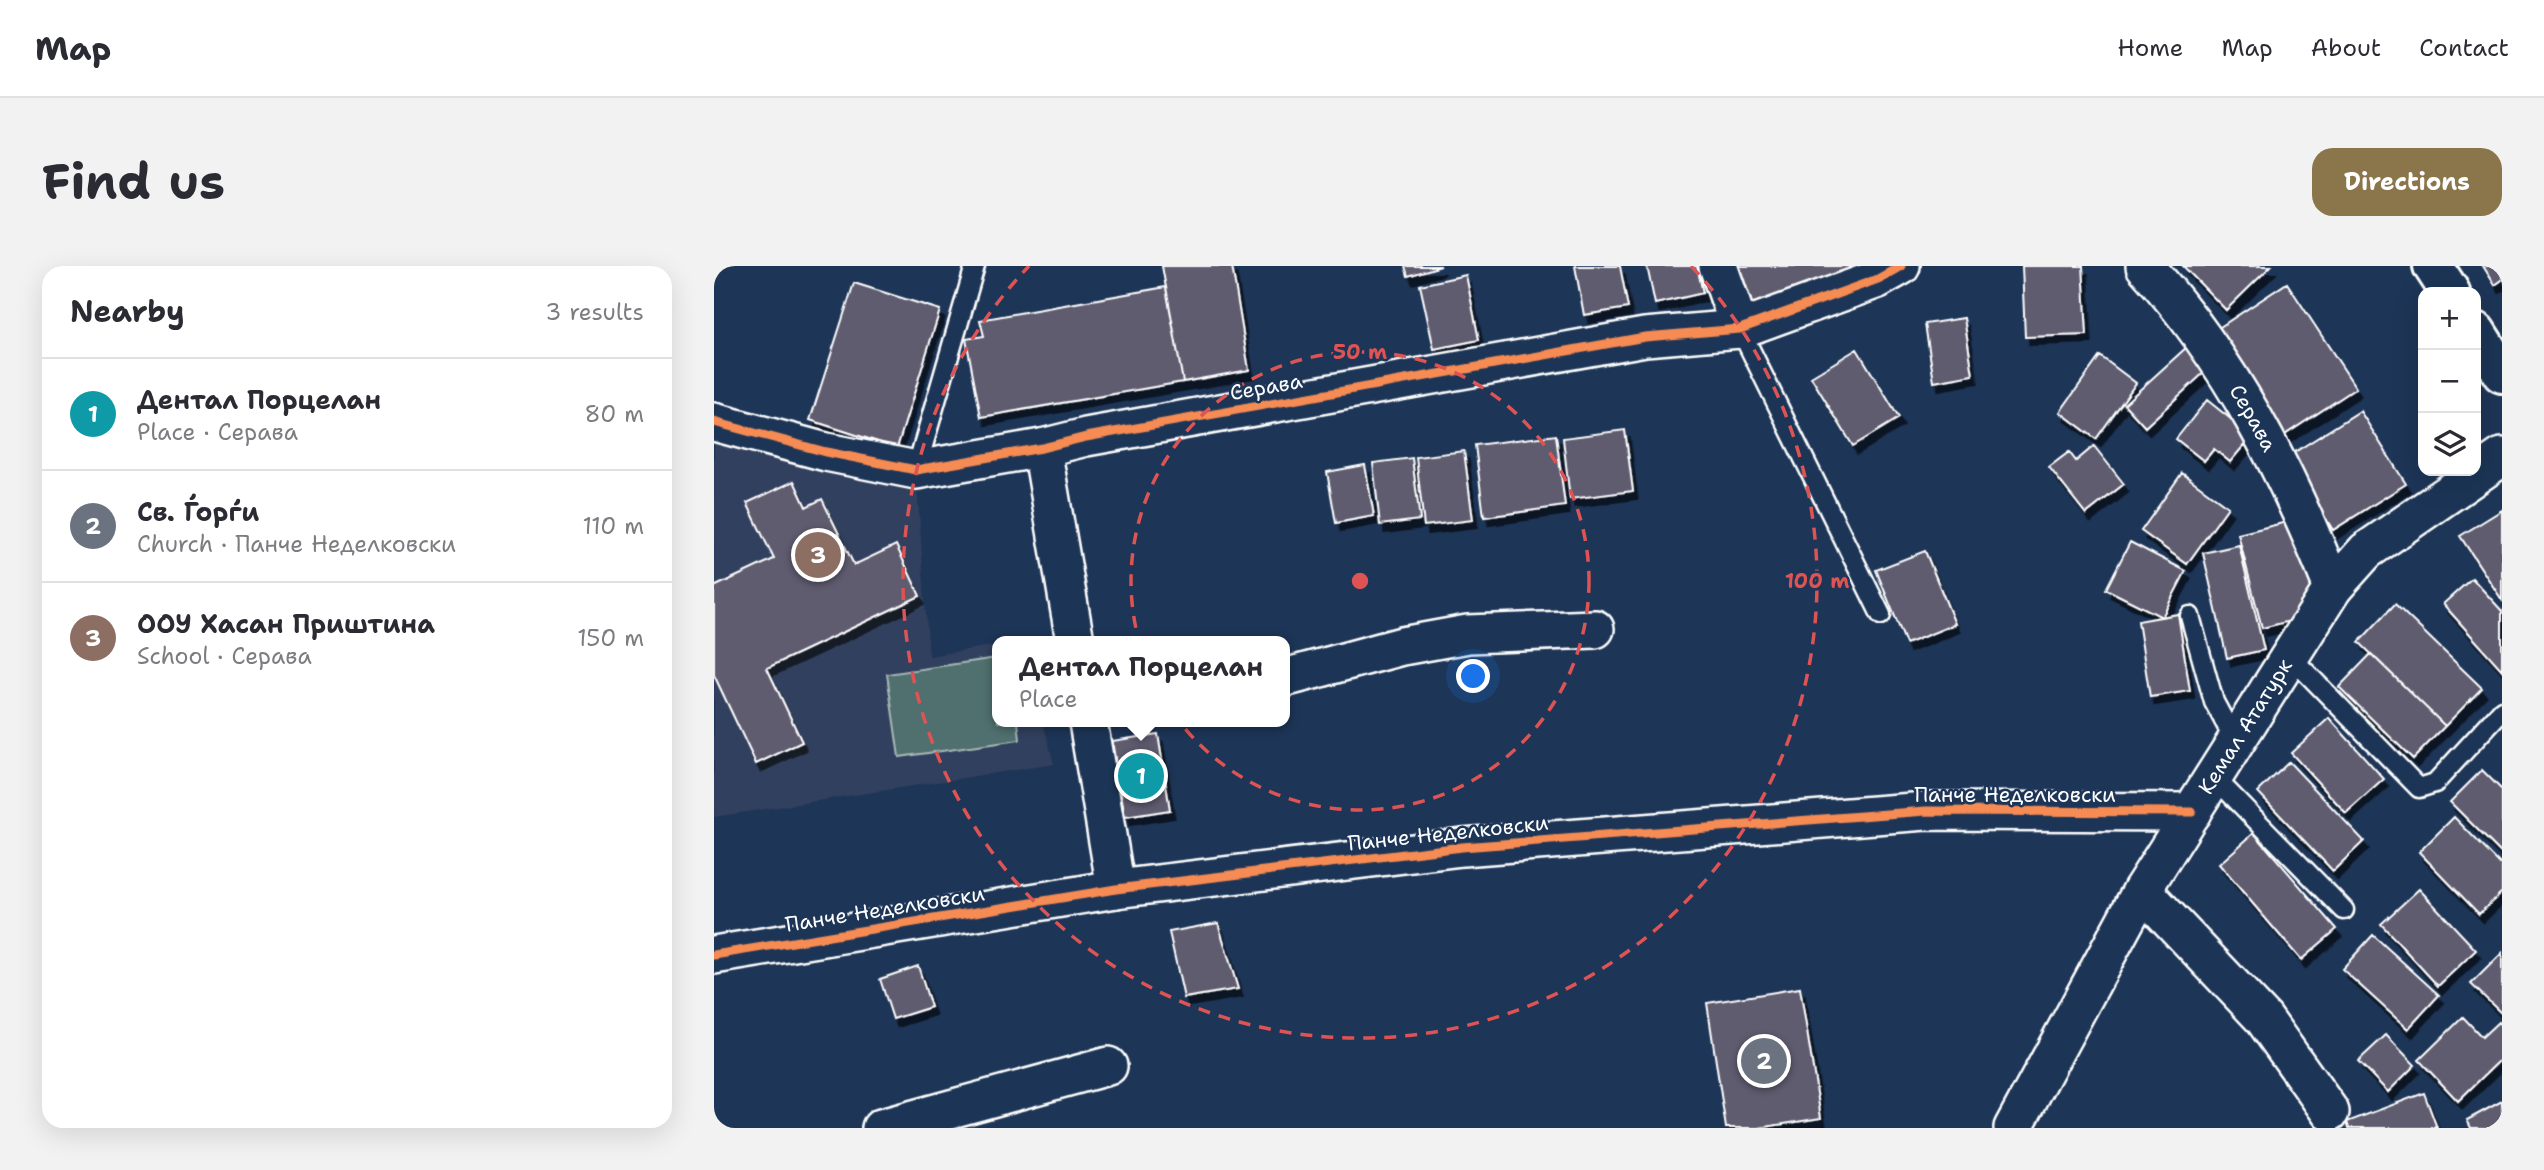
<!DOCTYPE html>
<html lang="en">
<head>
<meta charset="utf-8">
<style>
	body { margin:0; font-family:"Shantell Sans",sans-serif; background:#f2f2f3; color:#2b2b33 }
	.controls { position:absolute; right:21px; top:21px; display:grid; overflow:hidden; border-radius:14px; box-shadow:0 7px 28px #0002 }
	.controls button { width:63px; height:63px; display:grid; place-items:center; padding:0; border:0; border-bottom:2px solid #e1e1e2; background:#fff; color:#2b2b33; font:35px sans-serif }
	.you { position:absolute; left:760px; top:411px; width:24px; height:24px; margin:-18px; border:5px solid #fff; border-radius:50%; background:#1a73e8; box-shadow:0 0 0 10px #1a73e833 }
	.badge { display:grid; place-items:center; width:46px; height:46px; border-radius:50%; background:#8a764a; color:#fff; font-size:23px; font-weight:700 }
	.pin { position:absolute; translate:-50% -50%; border:4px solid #fff; box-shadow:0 2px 7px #0006 }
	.popup { position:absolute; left:278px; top:370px; width:298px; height:91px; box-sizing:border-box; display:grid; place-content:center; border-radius:14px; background:#fff; filter:drop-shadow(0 2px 5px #0005); font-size:23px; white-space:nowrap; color:#7c7c81 }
	.popup b { font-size:26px; color:#2b2b33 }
	.popup::after { content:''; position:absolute; left:50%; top:100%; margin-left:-14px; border:14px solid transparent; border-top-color:#fff }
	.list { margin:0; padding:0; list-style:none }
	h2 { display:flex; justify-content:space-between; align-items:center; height:91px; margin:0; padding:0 28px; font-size:30px }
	h2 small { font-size:23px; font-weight:400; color:#7c7c81 }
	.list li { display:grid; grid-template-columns:46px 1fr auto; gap:21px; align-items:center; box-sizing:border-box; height:112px; padding:0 28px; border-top:2px solid #e1e1e2 }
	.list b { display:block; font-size:26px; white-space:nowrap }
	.list p { margin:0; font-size:23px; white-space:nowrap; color:#7c7c81 }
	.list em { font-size:23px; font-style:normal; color:#7c7c81 }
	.icon { flex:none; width:38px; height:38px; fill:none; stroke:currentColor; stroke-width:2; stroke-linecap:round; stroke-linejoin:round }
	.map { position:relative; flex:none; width:1788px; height:862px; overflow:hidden; border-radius:21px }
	header { display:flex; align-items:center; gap:42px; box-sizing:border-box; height:98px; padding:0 35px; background:#fff; border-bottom:2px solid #e1e1e2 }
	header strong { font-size:33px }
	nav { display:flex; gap:38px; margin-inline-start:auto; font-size:24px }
	.intro { display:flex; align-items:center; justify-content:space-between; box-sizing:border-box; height:168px; padding:0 42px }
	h1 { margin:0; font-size:49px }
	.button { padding:18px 32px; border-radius:21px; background:#8a764a; color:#fff; font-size:24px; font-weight:700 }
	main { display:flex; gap:42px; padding:0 42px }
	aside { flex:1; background:#fff; border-radius:21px; box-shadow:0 7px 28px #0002 }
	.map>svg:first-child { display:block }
	.built { fill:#31415e }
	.green { fill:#4f6f6e; stroke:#a7b7b6; stroke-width:2 }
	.building { fill:#615c70; stroke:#fff; stroke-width:2; filter:url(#shadow) }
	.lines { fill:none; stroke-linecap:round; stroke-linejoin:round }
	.lane-casing { stroke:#fff; stroke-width:23 }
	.street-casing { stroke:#fff; stroke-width:42 }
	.secondary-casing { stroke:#fff; stroke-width:44 }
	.lane { stroke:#1d3557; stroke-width:18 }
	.street { stroke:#1d3557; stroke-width:37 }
	.secondary { stroke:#1d3557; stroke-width:38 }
	.cycleway-casing { stroke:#1d3557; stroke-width:13 }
	.cycleway { stroke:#f68b52; stroke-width:9 }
	.ring { fill:none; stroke:#de5353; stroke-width:3.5; stroke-dasharray:12 9 }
	.labels { text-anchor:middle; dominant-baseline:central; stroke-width:5; stroke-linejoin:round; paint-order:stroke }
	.street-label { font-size:21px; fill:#fff; stroke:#1d3557 }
	.centre { fill:#de5353; stroke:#1d3557; stroke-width:3.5 }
	.ring-label { font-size:21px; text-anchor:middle; font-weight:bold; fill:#de5353; stroke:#1d3557; stroke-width:5; stroke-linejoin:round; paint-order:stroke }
</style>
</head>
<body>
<header>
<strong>Map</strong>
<nav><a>Home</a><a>Map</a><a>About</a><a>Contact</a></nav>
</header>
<div class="intro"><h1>Find us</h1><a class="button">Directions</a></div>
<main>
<aside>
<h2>Nearby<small>3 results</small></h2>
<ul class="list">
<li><span class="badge" style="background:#0f9aa8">1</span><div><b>Дентал Порцелан</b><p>Place · Серава</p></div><em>80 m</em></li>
<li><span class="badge" style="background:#6b7280">2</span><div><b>Св. Ѓорѓи</b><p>Church · Панче Неделковски</p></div><em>110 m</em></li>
<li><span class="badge" style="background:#8d6e63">3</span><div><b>ООУ Хасан Приштина</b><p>School · Серава</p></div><em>150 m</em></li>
</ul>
</aside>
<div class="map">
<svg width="1788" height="862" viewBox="0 0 1788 862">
	<defs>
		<filter id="shadow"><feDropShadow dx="4.5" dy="8" stdDeviation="0" flood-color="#0009"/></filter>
	</defs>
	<rect width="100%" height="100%" fill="#1d3557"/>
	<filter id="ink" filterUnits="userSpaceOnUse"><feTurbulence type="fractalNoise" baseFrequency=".0143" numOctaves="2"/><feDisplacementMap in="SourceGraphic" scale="14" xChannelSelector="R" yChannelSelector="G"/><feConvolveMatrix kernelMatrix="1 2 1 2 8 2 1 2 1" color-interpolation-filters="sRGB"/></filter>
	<g filter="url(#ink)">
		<path class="built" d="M0 174 202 204 215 390 283 379 284 456H329L340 498 0 551Z"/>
		<path class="green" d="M283 392 284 456H304L306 474 185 491 173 408Z"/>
		<path class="building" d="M448 0H518L535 104 469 116Z
			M691 0H727L694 10Z
			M861 0H906L914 42 870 49Z
			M933 0H983L989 27 941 38Z
			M1022 0H1146L1036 40Z
			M1308 0H1369L1373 69 1311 71Z
			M1469 0H1557L1512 44Z
			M1769 0H1788V14L1781 19Z
			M752 9 765 74 720 83 706 19Z
			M140 17 226 44 183 182 96 154Z
			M1573 17 1642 122 1569 170 1500 65Z
			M452 21 469 116 267 151 252 73 270 70 266 54Z
			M1250 52 1259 109 1220 116 1211 58Z
			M1474 80 1494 103 1431 161 1410 138Z
			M1143 83 1185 152 1139 180 1097 111Z
			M1386 90 1422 117 1382 173 1346 146Z
			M1493 134 1538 170 1516 196 1500 183 1490 195 1462 173Z
			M1646 145 1692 218 1619 264 1573 191Z
			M911 164 919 225 856 233 849 172Z
			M842 169 851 240 770 251 761 179Z
			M1380 180 1410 218 1372 248 1335 201 1355 186 1362 195Z
			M750 185 759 254 710 260 702 191Z
			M698 192 706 254 666 259 659 197Z
			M651 199 660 250 622 257 613 206Z
			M1468 207 1514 241 1473 298 1427 265Z
			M80 215 92 241 108 233 140 299 182 279 206 330 53 402 88 476 42 498 0 409V321L60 293 33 237Z
			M1788 244V334L1746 270Z
			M1581 254 1599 323 1580 354 1548 362 1524 268Z
			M1416 276 1472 305 1448 351 1392 323Z
			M1525 279 1550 384 1513 392 1489 287Z
			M1211 285 1241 358 1192 378 1162 304Z
			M1758 312 1788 345V404L1729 338Z
			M1681 338 1768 422 1731 460 1645 376Z
			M1464 348 1476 425 1436 431 1424 355Z
			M1657 388 1731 460 1699 493 1625 421Z
			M1615 452 1670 513 1632 547 1577 487Z
			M444 468 456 544 411 551 398 475Z
			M1575 496 1650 575 1619 605 1544 526Z
			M1768 504 1788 524V588L1736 536Z
			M1740 551 1788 600V626L1765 648 1705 586Z
			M1540 567 1623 663 1587 694 1505 598Z
			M1705 623 1762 684 1724 720 1667 658Z
			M504 657 524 723 470 732 455 666Z
			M1659 669 1725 729 1694 763 1628 703Z
			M1788 687V748L1757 718Z
			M204 700 217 741 179 753 166 713Z
			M1086 722 1107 852 1045 862H1012L993 737Z
			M1749 751 1768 771 1784 756 1788 761V792L1744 835 1705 794Z
			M1672 769 1701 799 1674 826 1644 795Z
			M1710 827 1723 862H1635L1633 856Z
			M1788 835V862H1757L1753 854Z"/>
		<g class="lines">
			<defs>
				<path id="lane" d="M1026 63 1167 349
					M202 204 261 0
					M1476 350 1500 436 1521 475
					M1576 390 1705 522 1721 517 1788 444
					M1500 511 1630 644"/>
				<g id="street">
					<path d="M1004 0 1026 63"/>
					<path id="s1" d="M1431 0C1517 95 1572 204 1619 322"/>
					<path d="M0 156 112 186 202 204 328 182 372 171 931 71 1026 63 1164 13 1187 0"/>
					<path d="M328 182 361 375"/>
					<path d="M570 412 688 380 754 368 881 363"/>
					<path d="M374 456 402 623"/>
					<path d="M1428 624 1550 753 1616 846"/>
					<path d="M0 689 402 623 748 581 1212 545 1478 546"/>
					<path d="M167 862 394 800"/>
					<path id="s2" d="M1299 862 1428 624 1619 322 1652 285 1788 191"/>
				</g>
				<path id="secondary" d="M1719 0 1736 26
					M1762 66 1788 107"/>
			</defs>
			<use href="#lane" class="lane-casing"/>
			<use href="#street" class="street-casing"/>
			<use href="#secondary" class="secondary-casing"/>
			<use href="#lane" class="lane"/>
			<use href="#street" class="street"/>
			<use href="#secondary" class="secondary"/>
			<defs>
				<path id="cycleway" d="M0 156 112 186 202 204 328 182 372 171 931 71 1026 63 1164 13 1187 0
					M0 689 402 623 748 581 1212 545 1478 546"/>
			</defs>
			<use href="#cycleway" class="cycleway-casing"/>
			<use href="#cycleway" class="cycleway"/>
		</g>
	</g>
	<g class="ring">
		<circle cx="646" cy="315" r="229"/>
		<path d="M977 0A457 457 0 1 1 315 0"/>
	</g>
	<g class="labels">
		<g class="street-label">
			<text transform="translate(552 121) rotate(-10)">Серава</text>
			<text stroke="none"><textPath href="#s1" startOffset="187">Серава</textPath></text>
			<text stroke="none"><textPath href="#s2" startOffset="464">Кемал Ататурк</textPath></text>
			<text x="1301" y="529">Панче Неделковски</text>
			<text transform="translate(734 567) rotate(-6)">Панче Неделковски</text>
			<text transform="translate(171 643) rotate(-9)">Панче Неделковски</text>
		</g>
	</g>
	<circle cx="646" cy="315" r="10" class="centre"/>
	<g class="ring-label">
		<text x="646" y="93">50 m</text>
		<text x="1103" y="322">100 m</text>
	</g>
</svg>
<div class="controls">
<button>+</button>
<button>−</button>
<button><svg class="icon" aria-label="layers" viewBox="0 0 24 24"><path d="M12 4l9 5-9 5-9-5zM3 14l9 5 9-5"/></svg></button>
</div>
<div class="you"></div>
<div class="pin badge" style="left:427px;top:510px;background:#0f9aa8">1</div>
<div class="popup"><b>Дентал Порцелан</b>Place</div>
<div class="pin badge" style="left:1050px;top:795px;background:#6b7280">2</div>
<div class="pin badge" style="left:104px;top:289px;background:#8d6e63">3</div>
</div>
</main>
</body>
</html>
